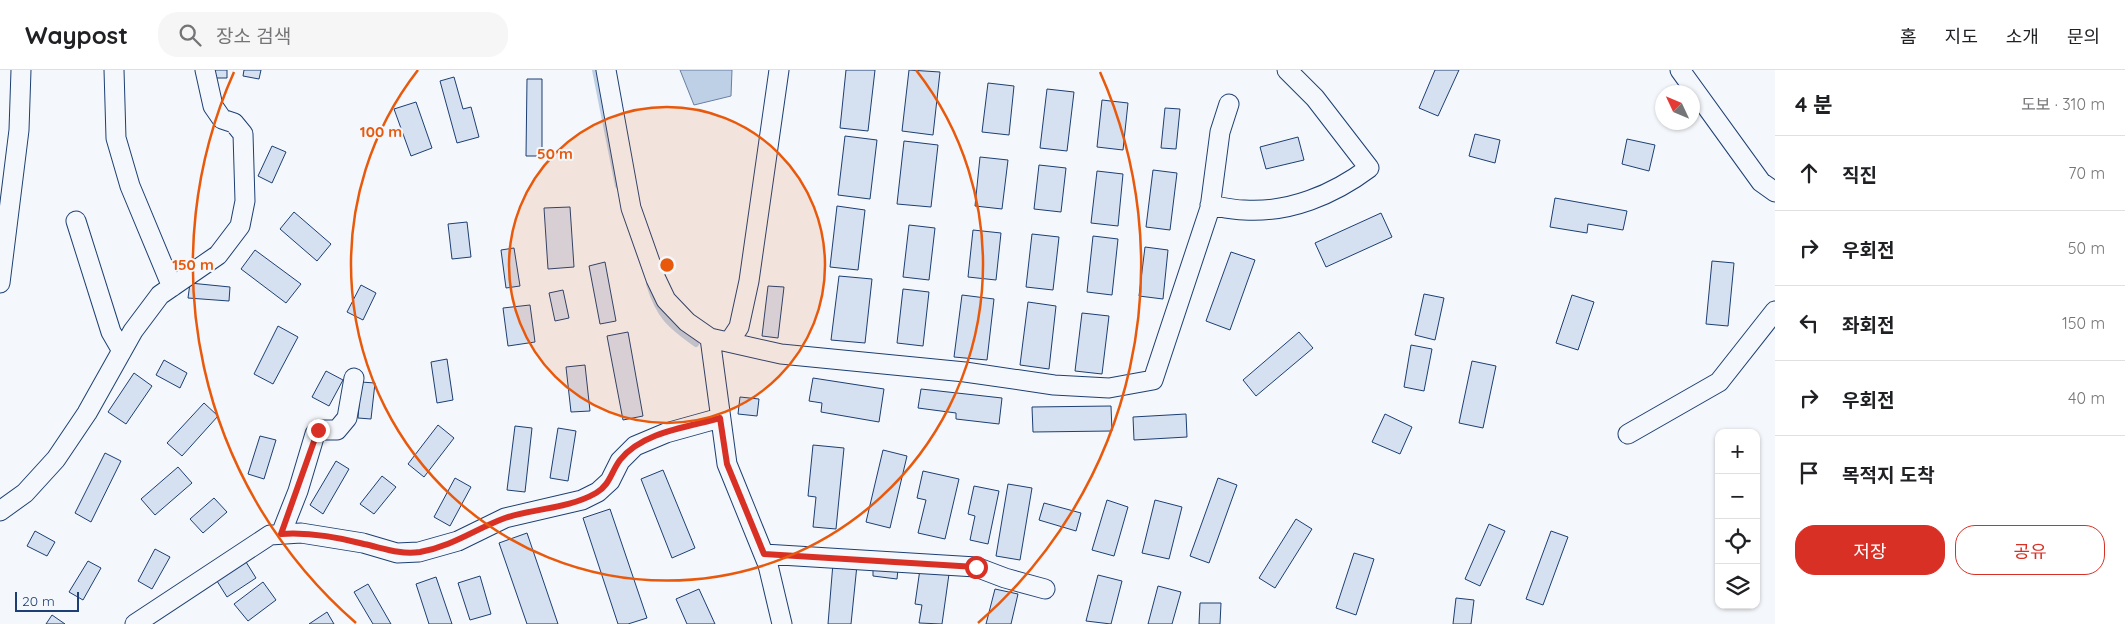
<!DOCTYPE html>
<html lang="ko">
<head>
<meta charset="utf-8">
<style>
	body { margin:0; font-family:Quicksand,"Noto Sans KR",sans-serif; background:#f6f6f6; color:#202124 }
	.controls { position:absolute; right:15px; bottom:15px; display:grid; overflow:hidden; border-radius:10px; box-shadow:0 1px 4px #0004 }
	.controls button { width:45px; height:45px; display:grid; place-items:center; padding:0; border:0; border-bottom:1px solid #e0e0e0; background:#fff; color:#202124; font:25px sans-serif }
	.compass { position:absolute; left:1655px; top:15px; width:45px; height:45px; border-radius:50%; background:#fff; box-shadow:0 1px 4px #0004; rotate:314deg }
	.scale { position:absolute; left:15px; bottom:12px; width:64px; box-sizing:border-box; padding-left:5px; border:2px solid #1d3f73; border-top:0; font-size:14px; line-height:18px; white-space:nowrap; color:#1d3f73; -webkit-text-stroke:4px #f4f7fb; paint-order:stroke }
	.stop { position:absolute; width:15px; height:15px; margin:-11px; border:4px solid #d93025; border-radius:50%; background:#fff }
	.stop.end { background:#d93025; border-color:#fff; box-shadow:0 1px 5px #0008 }
	.list { margin:0; padding:0; list-style:none }
	h2 { display:flex; justify-content:space-between; align-items:center; height:65px; margin:0; padding:0 20px; font-size:21px }
	h2 small { font-size:16px; font-weight:400; color:#757577 }
	.list li { display:grid; grid-template-columns:32px 1fr auto; gap:15px; align-items:center; box-sizing:border-box; height:75px; padding:0 20px; border-top:1px solid #e0e0e0 }
	.list b { display:block; font-size:19px; white-space:nowrap }
	.list em { font-size:16px; font-style:normal; color:#757577 }
	.actions { display:flex; gap:10px; padding:15px 20px }
	.actions a { flex:1; padding:11px 0; border:1px solid #d93025; border-radius:20px; text-align:center; font-size:18px; color:#d93025 }
	.actions .main { background:#d93025; color:#fff }
	.icon { flex:none; width:28px; height:28px; fill:none; stroke:currentColor; stroke-width:2; stroke-linecap:round; stroke-linejoin:round }
	.map { position:relative; flex:none; width:1775px; height:554px; overflow:hidden }
	header { display:flex; align-items:center; gap:30px; box-sizing:border-box; height:70px; padding:0 25px; background:#fff; border-bottom:1px solid #e0e0e0 }
	header strong { font-size:24px }
	nav { display:flex; gap:28px; margin-inline-start:auto; font-size:18px }
	.search { width:350px; height:45px; background:#f6f6f6; display:flex; align-items:center; gap:12px; box-sizing:border-box; padding:0 18px; border-radius:20px; color:#757577; font-size:19px }
	main { display:flex }
	aside { flex:1; background:#fff }
	.map>svg:first-child { display:block }
	.water { fill:#bed0e5; stroke:#687fa3 }
	.lines { fill:none; stroke-linecap:round; stroke-linejoin:round }
	.stream { stroke:#bed0e5; stroke-width:6 }
	.building { fill:#d5e0f0; stroke:#1d3f73 }
	.street-casing { stroke:#1d3f73; stroke-width:21 }
	.street { stroke:#f4f7fb; stroke-width:19 }
	.route { stroke:#d93025; stroke-width:6 }
	.ring { fill:none; stroke:#e8590c; stroke-width:2.5 }
	.centre { fill:#e8590c; stroke:#f4f7fb; stroke-width:2.5 }
	.ring-label { font-size:15px; text-anchor:middle; font-weight:bold; fill:#e8590c; stroke:#f4f7fb; stroke-width:4; stroke-linejoin:round; paint-order:stroke }
</style>
</head>
<body>
<header>
<strong>Waypost</strong>
<div class="search"><svg class="icon" aria-label="search" viewBox="0 0 24 24"><circle cx="10" cy="10" r="6"/><path d="M15 15l6 6"/></svg>장소 검색</div>
<nav><a>홈</a><a>지도</a><a>소개</a><a>문의</a></nav>
</header>
<main>
<div class="map">
<svg width="1775" height="554" viewBox="0 0 1775 554">
	<rect width="100%" height="100%" fill="#f4f7fb"/>
	<path class="water" d="M680 0H732L731 26 694 35Z"/>
	<g class="lines">
		<path class="stream" d="M595 0 618 116
			M649 214C659 246 669 255 696 274"/>
	</g>
	<path class="building" d="M211 0H227V8H211Z
		M244 0H261L259 9 243 6Z
		M846 0H875L868 61 840 58Z
		M909 0 940 2 933 65 902 61Z
		M1435 0H1459L1438 46 1419 38Z
		M454 7 463 39 471 37 479 67 457 73 440 11Z
		M527 9H542V86H526Z
		M988 13 1014 16 1009 65 982 62Z
		M1047 19 1074 22 1067 81 1040 78Z
		M1102 30 1128 33 1123 80 1097 77Z
		M416 32 432 78 411 86 394 39Z
		M1165 38 1180 39 1176 79 1161 78Z
		M1475 64 1500 70 1495 93 1469 86Z
		M845 66 877 70 870 129 838 125Z
		M1298 67 1304 90 1266 99 1260 77Z
		M1627 69 1655 75 1649 101 1622 94Z
		M904 71 938 75 931 137 897 134Z
		M272 76 286 82 272 113 258 106Z
		M980 87 1008 90 1002 139 975 136Z
		M1039 95 1066 98 1061 142 1034 139Z
		M1153 100 1177 103 1170 160 1146 157Z
		M1097 101 1123 104 1118 156 1091 153Z
		M1555 128 1627 141 1623 160 1588 154 1587 163 1550 157Z
		M837 136 865 140 858 200 830 197Z
		M570 137 574 197 548 199 544 138Z
		M294 142 331 174 317 191 280 159Z
		M1381 143 1392 167 1326 197 1315 173Z
		M467 152 471 187 452 189 448 154Z
		M909 155 935 158 929 210 903 207Z
		M973 160 1001 163 996 210 968 207Z
		M1032 164 1059 167 1053 220 1026 217Z
		M1093 166 1118 169 1112 225 1087 222Z
		M1145 177 1168 180 1163 229 1139 226Z
		M514 178 520 216 506 218 501 180Z
		M255 180 301 214 286 233 241 199Z
		M1231 182 1255 190 1230 260 1206 251Z
		M1712 191 1734 193 1728 256 1706 254Z
		M605 192 616 251 600 254 589 196Z
		M839 206 872 209 865 273 831 270Z
		M190 213 230 217 229 231 188 228Z
		M361 215 376 223 363 250 347 242Z
		M768 216 784 217 778 268 762 266Z
		M903 219 929 222 923 276 897 273Z
		M563 220 569 248 555 251 549 223Z
		M1424 224 1444 228 1435 270 1415 265Z
		M962 225 994 229 987 290 954 287Z
		M1572 225 1594 232 1578 280 1556 273Z
		M1028 232 1056 236 1049 299 1020 295Z
		M530 235 535 272 508 276 503 238Z
		M1082 243 1109 246 1102 304 1075 301Z
		M278 256 298 267 273 314 254 304Z
		M628 262 643 346 623 350 607 266Z
		M1299 262 1313 278 1256 326 1243 310Z
		M1411 275 1432 279 1424 321 1404 317Z
		M447 289 453 330 437 333 431 292Z
		M164 290 187 303 180 318 156 305Z
		M1472 291 1496 296 1483 358 1459 353Z
		M585 295 590 341 571 342 566 297Z
		M326 301 343 310 329 336 312 327Z
		M134 303 152 316 126 354 108 342Z
		M813 308 884 319 879 352 821 342 822 333 809 331Z
		M361 312 375 313 371 349 358 348Z
		M921 319 1002 328 999 354 956 349V343L918 338Z
		M740 327 759 329 757 346 738 344Z
		M204 333 218 346 182 386 167 373Z
		M1111 336 1112 361 1033 362 1032 337Z
		M1186 344 1187 367 1134 370 1133 347Z
		M1385 344 1412 357 1400 384 1372 372Z
		M438 355 454 368 424 407 408 394Z
		M515 356 532 358 525 422 507 420Z
		M558 358 576 361 568 411 550 408Z
		M260 366 276 370 264 409 248 404Z
		M813 375 844 378 836 459 813 457 816 427 808 426Z
		M883 380 907 386 890 458 866 452Z
		M105 383 121 391 91 452 75 443Z
		M336 391 349 399 323 444 310 435Z
		M178 397 192 413 155 445 141 429Z
		M663 400 695 478 672 488 641 409Z
		M923 401 959 409 945 469 918 463 926 430 917 428Z
		M382 406 396 417 374 444 360 434Z
		M455 408 471 417 450 456 434 447Z
		M1218 408 1237 415 1209 493 1190 486Z
		M1008 414 1032 418 1020 490 996 486Z
		M974 416 999 421 988 474 970 470 975 446 968 444Z
		M214 428 227 442 203 463 190 449Z
		M1107 430 1128 437 1114 486 1092 480Z
		M1155 430 1182 437 1169 489 1142 483Z
		M1044 433 1081 443 1076 461 1039 450Z
		M610 439 647 548 628 554H618L583 448Z
		M1296 449 1312 459 1275 518 1259 508Z
		M1489 454 1505 461 1480 516 1465 509Z
		M35 461 55 472 47 486 27 476Z
		M1551 461 1568 467 1543 535 1526 529Z
		M527 463 558 554H527L499 473Z
		M155 479 170 487 152 519 138 511Z
		M1354 483 1374 489 1356 545 1336 538Z
		M88 491 101 498 83 530 69 522Z
		M246 492 256 508 227 527 217 511Z
		M833 493 857 495 851 554H828Z
		M873 496 898 499 897 509 873 506Z
		M920 499 949 504 942 554 919 553 922 535 915 534Z
		M1098 505 1122 511 1111 554 1086 551Z
		M480 506 491 544 470 550 458 513Z
		M436 507 452 554H429L416 514Z
		M263 512 276 530 248 551 234 534Z
		M368 514 391 554H373L354 522Z
		M1158 516 1181 522 1172 554H1148Z
		M699 519 715 554H687L676 529Z
		M995 519 1018 524 1011 554H986Z
		M1456 528 1474 530 1471 554H1453Z
		M1200 533H1221L1220 554H1199Z
		M327 542 334 554H309Z
		M52 545 65 554H46Z"/>
	<g class="lines">
		<defs>
			<path id="street" d="M114 0 116 68 130 116 172 217
				M606 0 631 138 656 209 666 230 687 252 710 268 781 284 965 302 1054 315 1109 318 1153 310 1210 138 1220 62 1229 34
				M1680 0 1761 112 1775 122
				M1210 135C1221 137 1233 140 1244 140 1289 143 1333 125 1369 98L1315 28 1287 0
				M76 151 111 262 122 281
				M0 213 19 60 21 0
				M710 268 727 394 768 495 782 554
				M729 272 739 257 749 211 779 0
				M1628 364 1719 312 1775 241
				M0 441 25 423 56 389 87 343 133 261 160 225 218 185 240 156 245 131 243 64 234 53 222 49 213 36 205 0
				M281 464 298 421 315 364 318 360H337L347 348 354 308
				M764 484 976 497 1005 508 1045 519
				M135 554 270 465 301 463 363 473 397 483 419 482 458 471 505 448 582 430 598 422 610 411 620 391 635 376 666 363 720 348"/>
		</defs>
		<use href="#street" class="street-casing"/>
		<use href="#street" class="street"/>
	</g>
	<g class="lines">
		<path class="route" d="M318 360 281 464C308 462 337 467 364 474 383 478 400 485 420 482 453 476 475 459 505 448 535 438 568 439 596 423 610 415 611 402 620 390 642 362 688 357 720 348L727 394 764 484 976 497"/>
	</g>
	<circle cx="667" cy="195" r="158" fill="#e8590c" fill-opacity=".12"/>
	<g class="ring">
		<circle cx="667" cy="195" r="158"/>
		<path d="M916 0A316 316 0 1 1 418 0"/>
		<path d="M356 553A474 474 0 0 1 234 2M1100 2A474 474 0 0 1 978 553"/>
	</g>
	<circle cx="667" cy="195" r="8" class="centre"/>
	<g class="ring-label">
		<text x="381" y="67">100 m</text>
		<text x="555" y="89">50 m</text>
		<text x="193" y="200">150 m</text>
	</g>
</svg>
<div class="controls">
<button>+</button>
<button>−</button>
<button><svg class="icon" aria-label="locate" viewBox="0 0 24 24"><circle cx="12" cy="12" r="6"/><path d="M12 2v4M12 18v4M2 12h4M18 12h4"/></svg></button>
<button><svg class="icon" aria-label="layers" viewBox="0 0 24 24"><path d="M12 4l9 5-9 5-9-5zM3 14l9 5 9-5"/></svg></button>
</div>
<svg class="compass" viewBox="-18 -18 36 36"><path d="M0-13l5 13h-10z" fill="#e53935"/><path d="M0 13l5-13h-10z" fill="#757577"/></svg>
<div class="scale">20 m</div>
<div class="stop" style="left:976px;top:497px"></div>
<div class="stop end" style="left:318px;top:360px"></div>
</div>
<aside>
<h2>4 분<small>도보 · 310 m</small></h2>
<ul class="list">
<li><svg class="icon" aria-label="ahead" viewBox="0 0 24 24"><path d="M12 20V5M6 11l6-6 6 6"/></svg><div><b>직진</b></div><em>70 m</em></li>
<li><svg class="icon" aria-label="right" viewBox="0 0 24 24"><path d="M7 20v-9h11M14 6l5 5-5 5"/></svg><div><b>우회전</b></div><em>50 m</em></li>
<li><svg class="icon" aria-label="left" viewBox="0 0 24 24"><path d="M17 20v-9H6M10 6l-5 5 5 5"/></svg><div><b>좌회전</b></div><em>150 m</em></li>
<li><svg class="icon" aria-label="right" viewBox="0 0 24 24"><path d="M7 20v-9h11M14 6l5 5-5 5"/></svg><div><b>우회전</b></div><em>40 m</em></li>
<li><svg class="icon" aria-label="arrive" viewBox="0 0 24 24"><path d="M6 21V4h12l-3 4 3 4H6"/></svg><div><b>목적지 도착</b></div></li>
</ul>
<div class="actions"><a class="main">저장</a><a>공유</a></div>
</aside>
</main>
</body>
</html>
